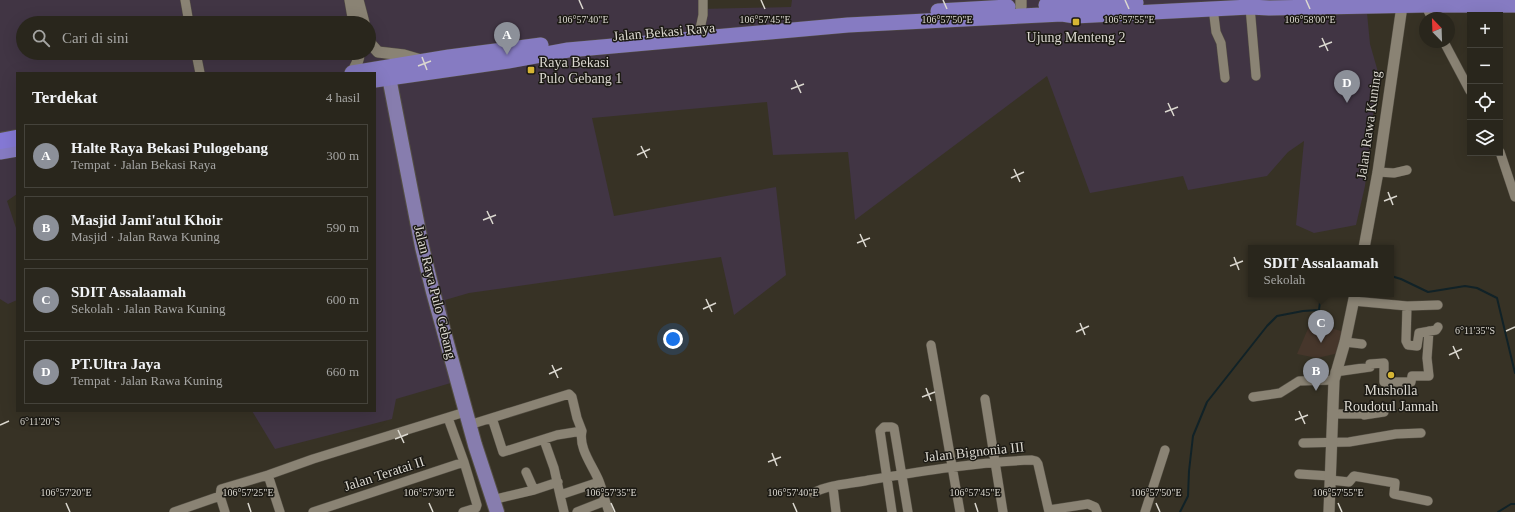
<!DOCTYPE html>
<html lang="id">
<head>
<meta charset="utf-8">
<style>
	body { margin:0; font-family:Georgia,serif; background:#312e25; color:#f1f3f6 }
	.controls { position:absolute; right:12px; top:12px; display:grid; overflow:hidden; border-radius:0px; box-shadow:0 4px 16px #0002 }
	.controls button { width:36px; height:36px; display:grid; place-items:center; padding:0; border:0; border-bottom:1px solid #45433b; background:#29261c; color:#f1f3f6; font:20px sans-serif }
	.compass { position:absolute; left:1419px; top:12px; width:36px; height:36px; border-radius:50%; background:#29261c; box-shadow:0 4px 16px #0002; rotate:337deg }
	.you { position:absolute; left:673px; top:339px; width:14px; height:14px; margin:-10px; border:3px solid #fff; border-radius:50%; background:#1a73e8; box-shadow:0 0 0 6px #1a73e833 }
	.badge { display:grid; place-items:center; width:26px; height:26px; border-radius:50%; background:#8c9099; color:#fff; font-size:13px; font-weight:700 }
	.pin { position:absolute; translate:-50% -33px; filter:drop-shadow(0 1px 2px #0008) }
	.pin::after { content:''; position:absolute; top:21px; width:14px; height:12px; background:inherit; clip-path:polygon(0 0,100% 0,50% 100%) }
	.popup { position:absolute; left:1248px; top:245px; width:146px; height:52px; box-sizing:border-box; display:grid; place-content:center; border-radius:0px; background:#29261c; filter:drop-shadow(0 1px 3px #0005); font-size:13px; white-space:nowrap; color:#a5a5a3 }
	.popup b { font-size:15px; color:#f1f3f6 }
	.popup::after { content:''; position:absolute; left:50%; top:100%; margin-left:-8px; border:8px solid transparent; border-top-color:#29261c }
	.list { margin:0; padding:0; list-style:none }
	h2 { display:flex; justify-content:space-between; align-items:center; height:52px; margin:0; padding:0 16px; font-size:17px }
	h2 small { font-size:13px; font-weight:400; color:#a5a5a3 }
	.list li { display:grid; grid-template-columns:26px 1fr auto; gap:12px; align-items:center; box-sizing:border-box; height:64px; margin:0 8px 8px; padding:0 8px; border:1px solid #45433b; border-radius:0px }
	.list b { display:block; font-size:15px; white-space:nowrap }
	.list p { margin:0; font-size:13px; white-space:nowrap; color:#a5a5a3 }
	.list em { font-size:13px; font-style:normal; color:#a5a5a3 }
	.icon { flex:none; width:22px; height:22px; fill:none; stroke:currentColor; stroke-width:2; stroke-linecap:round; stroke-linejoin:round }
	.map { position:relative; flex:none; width:1515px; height:512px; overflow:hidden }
	.search { position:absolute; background:#29261c; box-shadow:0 4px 16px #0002; left:16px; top:16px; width:360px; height:44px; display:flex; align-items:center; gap:10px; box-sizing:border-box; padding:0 14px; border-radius:22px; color:#a5a5a3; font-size:15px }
	.panel { position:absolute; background:#29261c; box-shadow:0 4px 16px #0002; left:16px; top:72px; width:360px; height:340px; border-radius:0px }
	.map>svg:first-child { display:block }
	.industrial { fill:#413544; fill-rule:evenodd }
	.education { fill:#46362b }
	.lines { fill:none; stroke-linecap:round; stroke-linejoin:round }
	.stream { stroke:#112227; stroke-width:2 }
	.minor-casing { stroke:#544f44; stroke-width:10 }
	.tertiary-casing { stroke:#544f44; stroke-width:12 }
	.primary-casing { stroke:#544f44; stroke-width:16 }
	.trunk-casing { stroke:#544f44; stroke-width:16 }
	.motorway-casing { stroke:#544f44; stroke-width:18 }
	.minor { stroke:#8a8374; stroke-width:9 }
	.tertiary { stroke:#8a8374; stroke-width:11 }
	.primary { stroke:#877dae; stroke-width:14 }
	.trunk { stroke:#867bc2; stroke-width:15 }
	.motorway { stroke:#8579d5; stroke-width:16 }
	.ticks { fill:none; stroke:#dbd8d0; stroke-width:1.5 }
	.poi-dot { fill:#d6b534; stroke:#1c1a14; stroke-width:1.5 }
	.labels { text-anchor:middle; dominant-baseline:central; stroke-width:3; stroke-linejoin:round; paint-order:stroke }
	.street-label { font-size:14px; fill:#dbd8d0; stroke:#1c1a14 }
	.poi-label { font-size:14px; fill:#dbd8d0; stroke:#1c1a14 }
	.ticks-label { font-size:10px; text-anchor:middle; fill:#dbd8d0; stroke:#1c1a14; stroke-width:3; stroke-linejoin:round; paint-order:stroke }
</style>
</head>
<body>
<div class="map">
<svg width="1515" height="512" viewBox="0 0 1515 512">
	<rect width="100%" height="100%" fill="#373225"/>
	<path class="industrial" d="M0 0H700V9L791 7 792 0H1497V12L1367 13 1370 44 1378 72 1365 186 1356 225 1314 233 1296 225 1304 141 1288 152 1267 176 1188 190 1183 176 1090 193 1047 76 855 220 848 152 773 155 767 102 592 118 614 216 776 187 786 275 734 315 721 257 469 293 445 300 461 380 396 399 392 419 275 449 252 411H375V73H17V194L7 201 17 231V300L8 304 0 299ZM23 23H369V53H23Z"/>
	<path class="education" d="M1311 322 1344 332 1339 353 1317 358 1297 354Z"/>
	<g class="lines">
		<path class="stream" d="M1391 276 1401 279 1428 292 1465 286 1477 288 1497 298 1515 373
			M1180 512 1188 496 1189 471 1193 436 1207 402 1267 326 1277 316 1303 311 1319 310 1321 294
			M1498 512 1511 504H1515"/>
		<defs>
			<path id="minor" d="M185 0 189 23
				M1425 5 1432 18
				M1250 7 1256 76
				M1213 8 1216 32 1221 43 1225 78
				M700 29 703 15V0
				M1444 42 1470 91
				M196 53 200 73
				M1500 152 1515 197
				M1378 172 1394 173 1407 170
				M1353 301 1407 306 1438 305
				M1407 306 1406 341 1408 345 1417 346 1419 333 1436 330 1438 327
				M1345 342 1362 344
				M931 345 960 512
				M1335 372 1370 367V364L1384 363V382H1411L1412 376H1429L1427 358 1429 331
				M1253 397 1280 393 1299 381 1334 380
				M985 399 1003 512
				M1332 414H1363L1364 415 1384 412
				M448 418 464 462 477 505 476 508 463 512
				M492 418 503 452 557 435 582 431
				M469 425 569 394 572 397 577 418 582 431
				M582 431C578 448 593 466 599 481 603 491 605 502 609 512
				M544 440 554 468 560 495 599 482
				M1303 443 1349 442 1396 434 1421 433
				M526 472 534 490
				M1299 474 1330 476
				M268 475 280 512
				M1330 480 1349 482 1354 476 1395 483 1394 494 1428 501
				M833 487 836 512
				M813 493C830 484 851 484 869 480 923 471 978 462 1032 460L1036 461 1038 464 1049 512
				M560 495 564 512
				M492 500 534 490 558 482
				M1049 510 1088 504 1095 507 1097 512
				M174 512 220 496
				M225 512 220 496 221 489 268 475 313 459 465 412
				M313 512 464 462
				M577 512 605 501
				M892 512 880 431 884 427H892L894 428 908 512
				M1145 512 1165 450"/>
			<path id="tertiary" d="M350 0 354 23
				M358 0 364 23
				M1021 0V7
				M369 42 378 52 404 55 421 60
				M351 73C356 67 359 61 359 53
				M1364 248 1378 172 1402 6
				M1329 512 1334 380 1345 342 1355 294"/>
			<path id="primary" d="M387 67 422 247 433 292 475 445 497 512"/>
			<path id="trunk" d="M1046 5 1136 3
				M938 11 1008 7
				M352 73 449 57 541 45
				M375 80 508 61 568 50 848 25 1062 14 1075 16 1250 7 1269 8 1425 5H1515
				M0 152 17 149"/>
			<path id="motorway" d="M0 141 17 138"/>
		</defs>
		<use href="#minor" class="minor-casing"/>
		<use href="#tertiary" class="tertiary-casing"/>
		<use href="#primary" class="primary-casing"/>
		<use href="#trunk" class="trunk-casing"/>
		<use href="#motorway" class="motorway-casing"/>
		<use href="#minor" class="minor"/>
		<use href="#tertiary" class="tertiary"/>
		<use href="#primary" class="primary"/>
		<use href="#trunk" class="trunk"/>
		<use href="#motorway" class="motorway"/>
	</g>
	<path class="ticks" d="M579 0 583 9M761 0 765 9M943 0 947 9M1125 0 1129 9M1306 0 1310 9M1322 38 1328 51M1319 47 1332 42M422 57 427 70M418 66 431 61M795 80 801 93M791 89 804 84M1168 103 1174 116M1165 112 1178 107M641 146 647 158M637 155 650 149M1014 169 1020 182M1011 178 1024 172M1388 192 1393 205M1384 201 1397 196M487 211 493 224M483 220 496 215M860 234 866 247M857 243 870 238M1234 257 1239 270M1230 266 1243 261M706 299 712 312M703 309 716 303M1080 323 1085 335M1506 331 1515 327M1076 332 1089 326M1453 346 1459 359M1449 355 1462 349M552 365 558 378M549 374 562 368M926 388 931 401M922 397 935 392M1299 411 1305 424M1295 420 1308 415M0 425 9 421M398 430 404 443M395 439 408 434M772 453 777 466M768 462 781 457M66 503 70 512M248 503 251 512M429 503 433 512M611 503 615 512M793 503 797 512M975 503 978 512M1156 503 1160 512M1338 503 1342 512"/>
	<g class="poi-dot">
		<rect x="1072" y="18" width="8" height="8" rx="2"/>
		<rect x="527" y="66" width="8" height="8" rx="2"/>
		<circle cx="1391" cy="375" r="4"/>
	</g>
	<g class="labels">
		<g class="street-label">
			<text transform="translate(664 32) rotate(-5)">Jalan Bekasi Raya</text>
			<text transform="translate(1369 125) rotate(-82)">Jalan Rawa Kuning</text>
			<text transform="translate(435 292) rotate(76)">Jalan Raya Pulo Gebang</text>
			<text transform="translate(974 452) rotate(-6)">Jalan Bignonia III</text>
			<text transform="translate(384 474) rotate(-18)">Jalan Teratai II</text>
		</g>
		<g class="poi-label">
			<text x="1076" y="37">Ujung Menteng 2</text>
			<text x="539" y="62" text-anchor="start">Raya Bekasi<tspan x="539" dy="16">Pulo Gebang 1</tspan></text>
			<text x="1391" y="390">Musholla<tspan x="1391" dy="16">Roudotul Jannah</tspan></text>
		</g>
	</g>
	<g class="ticks-label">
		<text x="583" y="23">106°57'40"E</text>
		<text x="765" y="23">106°57'45"E</text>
		<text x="947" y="23">106°57'50"E</text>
		<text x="1129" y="23">106°57'55"E</text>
		<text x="1310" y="23">106°58'00"E</text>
		<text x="1475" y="334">6°11'35"S</text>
		<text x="40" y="425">6°11'20"S</text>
		<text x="66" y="496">106°57'20"E</text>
		<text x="248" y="496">106°57'25"E</text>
		<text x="429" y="496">106°57'30"E</text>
		<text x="611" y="496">106°57'35"E</text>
		<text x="793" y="496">106°57'40"E</text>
		<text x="975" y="496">106°57'45"E</text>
		<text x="1156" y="496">106°57'50"E</text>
		<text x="1338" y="496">106°57'55"E</text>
	</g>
</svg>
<div class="controls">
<button>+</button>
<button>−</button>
<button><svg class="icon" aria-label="locate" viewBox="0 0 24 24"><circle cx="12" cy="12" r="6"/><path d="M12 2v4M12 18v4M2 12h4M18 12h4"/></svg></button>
<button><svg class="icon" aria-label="layers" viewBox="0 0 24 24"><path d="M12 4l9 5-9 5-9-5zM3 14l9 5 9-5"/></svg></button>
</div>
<svg class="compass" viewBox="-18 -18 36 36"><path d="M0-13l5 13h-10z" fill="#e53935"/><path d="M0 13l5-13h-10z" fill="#a5a5a3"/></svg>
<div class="you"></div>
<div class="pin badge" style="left:507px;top:55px">A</div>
<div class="pin badge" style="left:1316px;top:391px">B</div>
<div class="pin badge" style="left:1321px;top:343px">C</div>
<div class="popup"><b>SDIT Assalaamah</b>Sekolah</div>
<div class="pin badge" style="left:1347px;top:103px">D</div>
<div class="search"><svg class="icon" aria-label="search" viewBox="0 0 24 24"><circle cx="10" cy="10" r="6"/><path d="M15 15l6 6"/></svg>Cari di sini</div>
<section class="panel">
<h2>Terdekat<small>4 hasil</small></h2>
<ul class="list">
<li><span class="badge">A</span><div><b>Halte Raya Bekasi Pulogebang</b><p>Tempat · Jalan Bekasi Raya</p></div><em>300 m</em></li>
<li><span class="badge">B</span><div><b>Masjid Jami'atul Khoir</b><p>Masjid · Jalan Rawa Kuning</p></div><em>590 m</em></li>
<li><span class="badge">C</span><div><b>SDIT Assalaamah</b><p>Sekolah · Jalan Rawa Kuning</p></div><em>600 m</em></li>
<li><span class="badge">D</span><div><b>PT.Ultra Jaya</b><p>Tempat · Jalan Rawa Kuning</p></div><em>660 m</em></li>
</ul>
</section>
</div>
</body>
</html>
